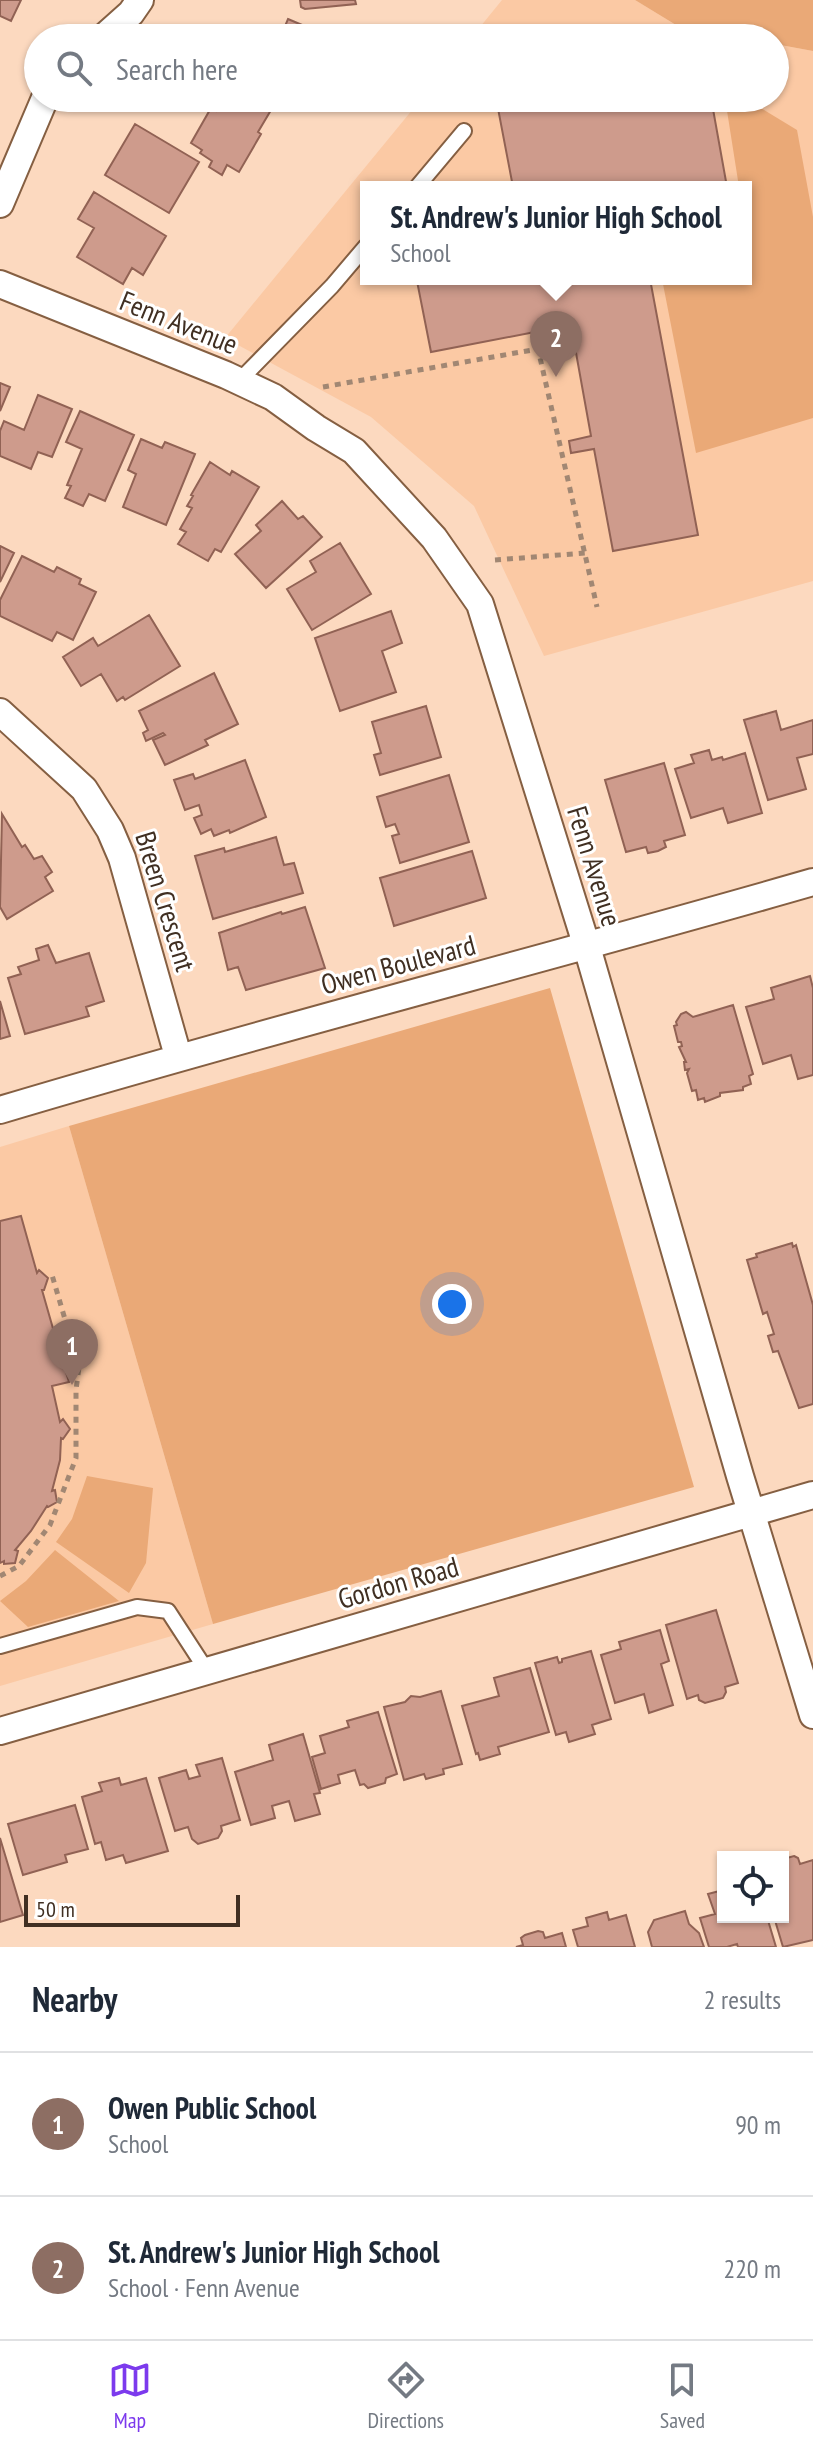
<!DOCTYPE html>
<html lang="en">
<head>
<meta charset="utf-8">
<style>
	body { margin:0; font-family:"PT Sans Narrow",sans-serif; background:#f2f2f3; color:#1f2937 }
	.controls { position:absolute; right:24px; bottom:24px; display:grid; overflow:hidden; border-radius:0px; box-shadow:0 2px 6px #0004 }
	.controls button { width:72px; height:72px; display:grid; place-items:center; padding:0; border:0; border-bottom:2px solid #e0e1e3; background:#fff; color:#1f2937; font:40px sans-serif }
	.scale { position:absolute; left:24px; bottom:20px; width:216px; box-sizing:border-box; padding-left:8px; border:4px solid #402f22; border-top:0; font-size:22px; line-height:28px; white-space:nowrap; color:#402f22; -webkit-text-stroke:6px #fff; paint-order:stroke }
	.you { position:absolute; left:452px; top:1304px; width:28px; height:28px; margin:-20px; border:6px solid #fff; border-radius:50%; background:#1a73e8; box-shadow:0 0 0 12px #1a73e833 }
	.badge { display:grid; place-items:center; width:52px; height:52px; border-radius:50%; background:#7c3aed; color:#fff; font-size:26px; font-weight:700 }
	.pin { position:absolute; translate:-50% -66px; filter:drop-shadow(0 2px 4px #0008) }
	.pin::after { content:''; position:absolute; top:42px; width:28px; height:24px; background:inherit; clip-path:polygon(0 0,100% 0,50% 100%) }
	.popup { position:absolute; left:360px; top:181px; width:392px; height:104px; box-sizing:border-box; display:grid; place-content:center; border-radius:0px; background:#fff; filter:drop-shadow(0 2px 6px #0005); font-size:26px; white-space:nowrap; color:#747a83 }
	.popup b { font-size:30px; color:#1f2937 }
	.popup::after { content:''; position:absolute; left:50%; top:100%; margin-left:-16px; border:16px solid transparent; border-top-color:#fff }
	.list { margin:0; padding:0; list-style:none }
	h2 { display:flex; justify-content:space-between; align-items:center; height:104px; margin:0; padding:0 32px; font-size:34px }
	h2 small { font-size:26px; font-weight:400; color:#747a83 }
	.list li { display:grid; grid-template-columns:52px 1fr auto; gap:24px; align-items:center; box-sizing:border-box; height:144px; padding:0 32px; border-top:2px solid #e0e1e3 }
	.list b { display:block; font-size:30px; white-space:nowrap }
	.list p { margin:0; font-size:26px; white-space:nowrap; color:#747a83 }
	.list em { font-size:26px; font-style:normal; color:#747a83 }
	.icon { flex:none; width:44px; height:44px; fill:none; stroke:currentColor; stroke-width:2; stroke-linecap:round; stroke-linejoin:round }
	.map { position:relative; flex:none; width:813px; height:1947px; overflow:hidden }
	.search { position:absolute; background:#fff; box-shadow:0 2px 6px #0004; left:24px; right:24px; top:24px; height:88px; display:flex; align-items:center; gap:20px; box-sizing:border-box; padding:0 28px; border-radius:44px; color:#747a83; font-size:30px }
	.sheet { height:392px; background:#fff }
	nav { display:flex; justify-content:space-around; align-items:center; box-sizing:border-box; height:112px; border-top:2px solid #e0e1e3; background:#fff; font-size:22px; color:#747a83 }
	nav a { display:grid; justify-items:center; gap:4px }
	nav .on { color:#7c3aed }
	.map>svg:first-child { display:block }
	.built { fill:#fbc9a4; fill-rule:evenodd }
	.green { fill:#eaa977 }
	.building { fill:#ce9b8c; stroke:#916254; stroke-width:2 }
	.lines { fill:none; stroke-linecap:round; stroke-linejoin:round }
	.lane-casing { stroke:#855f42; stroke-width:18 }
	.street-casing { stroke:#855f42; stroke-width:30 }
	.path { stroke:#a18773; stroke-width:5; stroke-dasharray:6 6; stroke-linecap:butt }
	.lane { stroke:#fff; stroke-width:14 }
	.street { stroke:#fff; stroke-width:26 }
	.labels { text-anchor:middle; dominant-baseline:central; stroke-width:6; stroke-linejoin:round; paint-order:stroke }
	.street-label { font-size:28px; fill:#402f22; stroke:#fff }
</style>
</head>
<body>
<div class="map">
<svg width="813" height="1947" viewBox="0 0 813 1947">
	<rect width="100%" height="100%" fill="#fcd9bf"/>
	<path class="built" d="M502 0H635L676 25 743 38H471Z
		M775 44 813 51V581L544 656 474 506 371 417 225 338 422 98H775ZM366 187H746V279H366Z
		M69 1126 213 1624 0 1686V1147Z"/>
	<path class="green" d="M635 0H813V51L775 44V38H743L676 25Z
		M725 98H744L797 130 813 217V418L696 453 662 279H746V187H739Z
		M550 988 694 1487 213 1624 69 1126Z
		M87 1476 153 1488 146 1563 129 1593 56 1542 72 1519Z
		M55 1550 119 1601 28 1627 0 1601 26 1581Z"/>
	<path class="building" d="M0 0H21L11 21 0 16Z
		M300 0H355L356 4 305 9 301 7Z
		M288 19 295 22 333 38H280Z
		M224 98H250L271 110 258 132 261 134 239 172 227 165 222 175 209 167 212 161 200 153 202 150 191 143 211 108 216 111Z
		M496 98H711L727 187H513Z
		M135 124 199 162 169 213 105 175Z
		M94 192 166 236 143 275 132 268 123 284 77 257 94 228 78 219Z
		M413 279H650L698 535 613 551 594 449 571 453 569 441 591 436 571 325 431 352 417 281 414 282Z
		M0 383 10 387 0 411Z
		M38 395 72 409 52 457 38 452 31 469 0 456V431L4 421 24 430Z
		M80 411 134 435 105 501 89 494 83 506 65 498 71 486 67 485 82 449 66 442Z
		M141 439 162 448 165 442 195 454 166 525 123 507 136 474 128 470Z
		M210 462 230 475 232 471 259 487 221 552 215 549 208 561 178 544 186 532 180 529 192 508 187 506 193 496 191 495Z
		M282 501 298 519 303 516 322 537 266 588 235 554 261 531 256 525Z
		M340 543 371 594 312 630 287 589 316 572 310 561Z
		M0 546 14 553 0 582Z
		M22 556 54 572 57 567 81 579 79 584 96 592 73 640 57 632 52 641 0 616V600Z
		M391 611 402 643 382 651 396 692 340 711 315 638Z
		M149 615 180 666 125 700 123 697 117 701 101 674 81 686 63 657 93 638 98 646Z
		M214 673 238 724 205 740 208 745 165 765 153 740 165 735 163 733 146 741 143 733 148 730 139 711Z
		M426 706 441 757 380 775 374 755 381 753 372 722Z
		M776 711 781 730 813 720V754L797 758 806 789 768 800 744 720Z
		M709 750 712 760 722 757 723 760 745 753 762 813 728 823 723 808 691 818 675 769 694 763 691 755Z
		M245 760 266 817 230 833 229 830 214 836 211 829 201 834 194 818 202 815 199 805 185 810 174 780 193 774 195 779Z
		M664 763 685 835 664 841 666 847 658 851 648 853 646 847 626 852 605 780Z
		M449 775 469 842 400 863 392 836 399 834 395 824 386 827 377 797Z
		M2 814 22 847 25 845 34 859 42 856 52 872 45 877 53 891 7 919 0 907Z
		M276 837 284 865 294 863 303 893 213 919 195 856 224 848 225 852Z
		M472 851 486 898 394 926 380 878Z
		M305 907 325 968 246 990 238 967 228 970 219 933 281 912 282 914Z
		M48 945 56 963 89 953 104 1001 86 1007 89 1016 25 1034 8 978 21 974 18 967 39 960 36 949Z
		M810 976 813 988V1075L798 1079 791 1055 763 1064 746 1007 774 999 771 988Z
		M0 1001 10 1036 0 1039Z
		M733 1005 753 1074 749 1076 751 1084 743 1087V1090L720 1093V1096L705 1102 704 1098 698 1100 696 1090 692 1091 687 1073 689 1069 685 1070 684 1062H686L679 1047 682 1046 681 1042H678L674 1026 677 1025 676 1022 681 1014 686 1012 693 1017Z
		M21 1216 37 1273 39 1270 48 1278 44 1290H42L56 1339 58 1337 67 1345 64 1356H61L69 1382 52 1386 60 1422 63 1419 70 1429 63 1439 61 1438 60 1460 52 1491 55 1490 57 1502 48 1507 47 1506 31 1531 15 1550 18 1551 15 1563 4 1564V1561L0 1563V1221Z
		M792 1243 793 1247 796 1245 813 1305V1404L799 1408 778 1351 773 1352 768 1336 774 1334 767 1312 763 1314 747 1260 757 1257 756 1254Z
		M716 1610 738 1683 725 1687 726 1692 723 1698 705 1703 699 1700 698 1695 687 1699 666 1625Z
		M660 1630 669 1661 661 1664 673 1705 649 1713 644 1694 615 1703 601 1655 621 1649 619 1642Z
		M591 1651 611 1719 592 1725 595 1734 569 1742 566 1732 556 1735 535 1663 557 1657 559 1663 562 1662V1659Z
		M530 1668 549 1732 498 1747 500 1754 480 1760 478 1753 476 1754 462 1706 499 1696 494 1678Z
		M441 1691 462 1764 443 1769 444 1774 426 1779 424 1774 404 1780 384 1707 405 1702 411 1696 420 1697Z
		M378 1712 397 1774 386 1778 385 1783 368 1788 364 1784 360 1785 355 1770 338 1775 340 1783 321 1789 312 1757 325 1753 320 1736 349 1727 347 1721Z
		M303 1734 320 1793 314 1794 320 1814 295 1821 289 1801 272 1806 275 1818 251 1825 235 1772 273 1760 269 1745Z
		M222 1758 240 1820 221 1826 222 1831 218 1838 198 1844 192 1839 188 1827 175 1831 159 1778 186 1770 189 1779 200 1776 196 1765Z
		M119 1778 121 1785 146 1778 168 1851 126 1863 123 1855 106 1860 101 1842 95 1844 82 1797 102 1791 99 1783Z
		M75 1805 88 1849 65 1855 67 1862 23 1875 8 1824Z
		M0 1838 23 1915 0 1922Z
		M794 1856 798 1858 800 1864 813 1860V1940L783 1947 774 1917H783V1859Z
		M723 1890V1917H767L776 1947H738L737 1944 727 1947H709L700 1918 715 1914 708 1894Z
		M685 1911 689 1924 699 1933 704 1947H652L648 1932 654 1920Z
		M607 1912 609 1920 626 1915 635 1947H578L573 1930 588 1926 586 1918Z
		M538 1931 543 1932 545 1938 562 1933 566 1947H516L523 1945 521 1938 525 1935Z"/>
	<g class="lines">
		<defs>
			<path id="lane" d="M417 187 464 131
				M239 381 332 286 366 246
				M0 1646 137 1607 168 1611 207 1671"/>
			<path id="street" d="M103 38 131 13 140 0
				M0 204 45 98
				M0 284 226 375 273 397 316 428 354 451 434 538 480 604 587 947 740 1476 813 1715
				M0 712 84 789 110 830 122 858 178 1056
				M0 1110C270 1029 542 960 813 882
				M0 1731 813 1495"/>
		</defs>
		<use href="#lane" class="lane-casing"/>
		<use href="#street" class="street-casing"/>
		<path class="path" d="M323 387 538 349 597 607
			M495 560 585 553
			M0 1576 19 1566 50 1525 76 1458V1390L79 1367 52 1275"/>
		<use href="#lane" class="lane"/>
		<use href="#street" class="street"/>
	</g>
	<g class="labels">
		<g class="street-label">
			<text transform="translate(179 322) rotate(22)">Fenn Avenue</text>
			<text transform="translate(595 866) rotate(73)">Fenn Avenue</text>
			<text transform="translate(166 901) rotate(73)">Breen Crescent</text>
			<text transform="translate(398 964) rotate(-15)">Owen Boulevard</text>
			<text transform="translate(398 1582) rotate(-16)">Gordon Road</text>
		</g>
	</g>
</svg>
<div class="controls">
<button><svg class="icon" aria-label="locate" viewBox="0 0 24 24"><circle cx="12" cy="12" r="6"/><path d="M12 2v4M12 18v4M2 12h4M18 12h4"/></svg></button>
</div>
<div class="scale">50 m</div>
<div class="you"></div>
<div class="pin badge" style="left:72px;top:1385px;background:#8d6e63">1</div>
<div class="pin badge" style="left:556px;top:377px;background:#8d6e63">2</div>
<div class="popup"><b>St. Andrew's Junior High School</b>School</div>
<div class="search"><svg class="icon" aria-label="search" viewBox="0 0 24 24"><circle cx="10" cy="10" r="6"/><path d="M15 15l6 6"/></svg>Search here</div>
</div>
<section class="sheet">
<h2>Nearby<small>2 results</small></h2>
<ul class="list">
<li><span class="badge" style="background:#8d6e63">1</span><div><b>Owen Public School</b><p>School</p></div><em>90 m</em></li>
<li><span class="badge" style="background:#8d6e63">2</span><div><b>St. Andrew's Junior High School</b><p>School · Fenn Avenue</p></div><em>220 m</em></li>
</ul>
</section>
<nav>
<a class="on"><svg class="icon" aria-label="map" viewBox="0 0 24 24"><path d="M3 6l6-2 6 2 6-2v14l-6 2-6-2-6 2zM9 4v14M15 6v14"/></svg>Map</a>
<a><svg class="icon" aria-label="directions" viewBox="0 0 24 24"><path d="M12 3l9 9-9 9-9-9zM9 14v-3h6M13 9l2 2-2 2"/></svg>Directions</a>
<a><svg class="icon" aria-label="saved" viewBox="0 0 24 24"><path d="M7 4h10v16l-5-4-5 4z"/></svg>Saved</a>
</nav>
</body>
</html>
